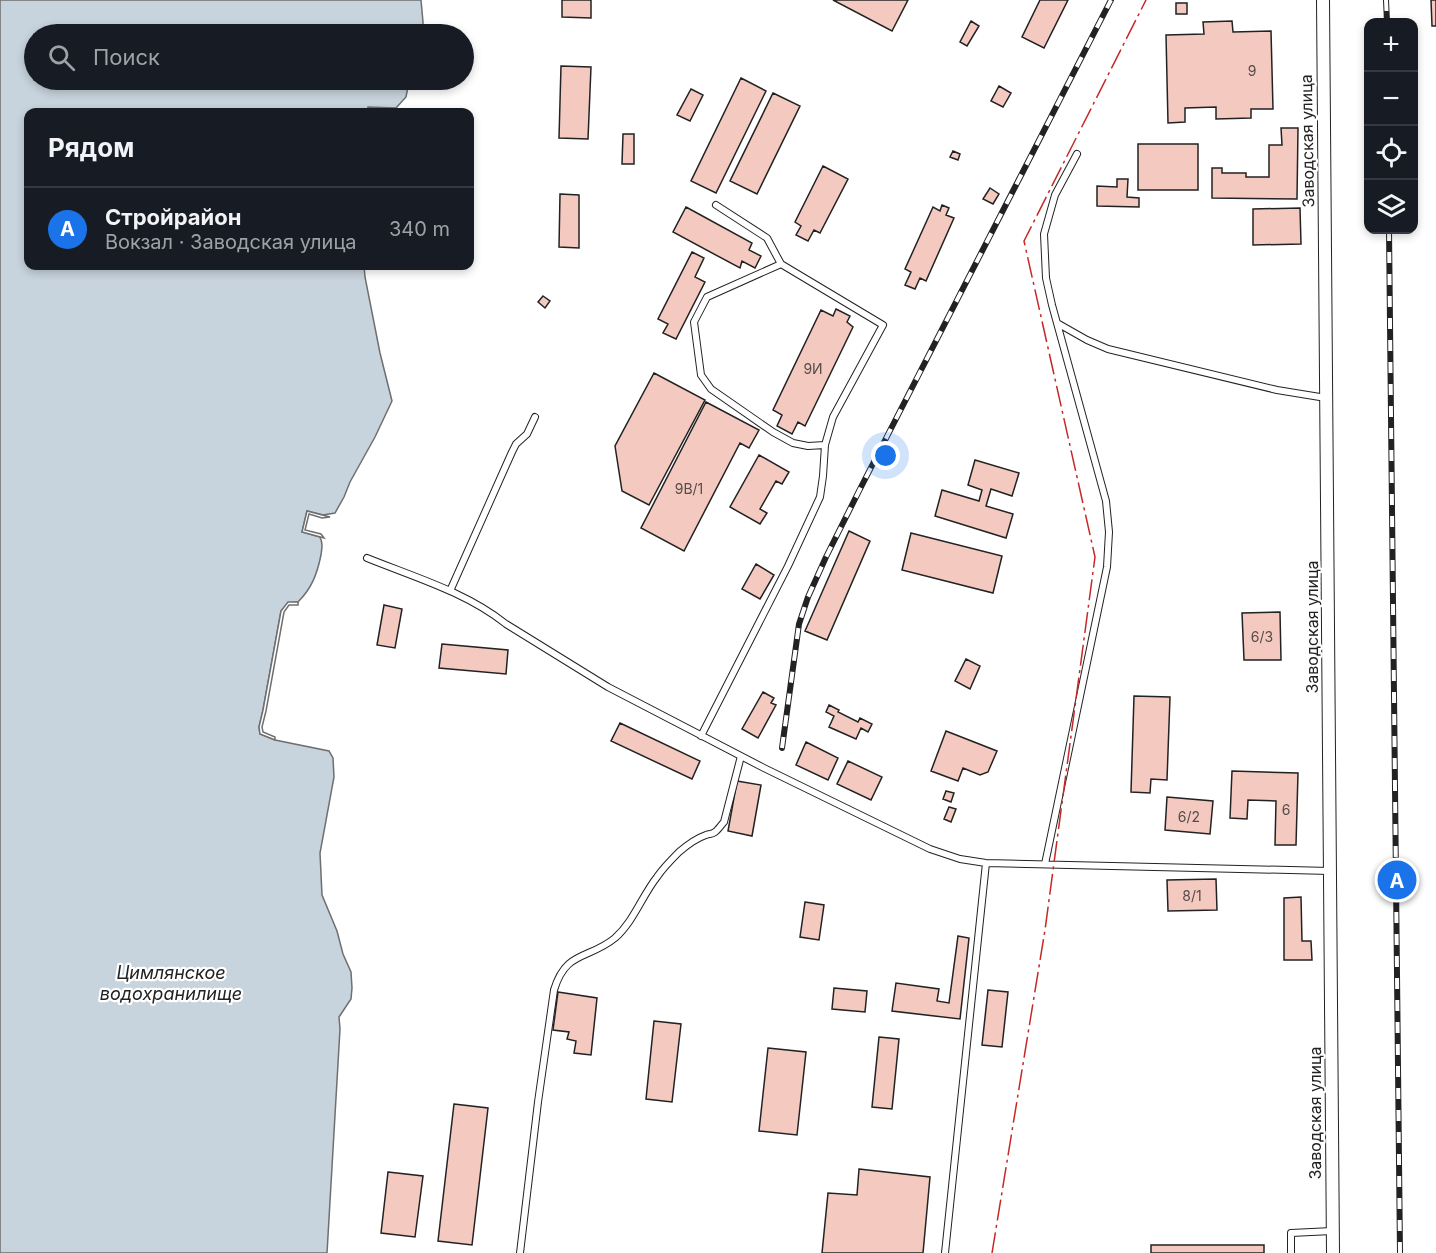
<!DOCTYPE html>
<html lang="ru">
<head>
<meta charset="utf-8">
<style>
	body { margin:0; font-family:Inter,sans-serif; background:#242831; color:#f1f3f6 }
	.controls { position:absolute; right:18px; top:18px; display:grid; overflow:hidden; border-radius:12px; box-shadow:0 3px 9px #0003 }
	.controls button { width:54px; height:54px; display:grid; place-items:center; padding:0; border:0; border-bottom:2px solid #363941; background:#171b24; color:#f1f3f6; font:30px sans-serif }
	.you { position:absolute; left:886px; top:456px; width:21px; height:21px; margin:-15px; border:4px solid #fff; border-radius:50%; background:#1a73e8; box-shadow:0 0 0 9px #1a73e833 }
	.badge { display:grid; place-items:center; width:39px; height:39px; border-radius:50%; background:#1a73e8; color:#fff; font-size:20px; font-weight:700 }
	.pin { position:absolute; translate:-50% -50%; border:3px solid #fff; box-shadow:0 2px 6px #0006 }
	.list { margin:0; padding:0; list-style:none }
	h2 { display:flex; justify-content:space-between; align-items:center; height:78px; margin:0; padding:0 24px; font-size:26px }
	h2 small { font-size:20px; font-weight:400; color:#9ea1a6 }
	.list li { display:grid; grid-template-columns:39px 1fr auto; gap:18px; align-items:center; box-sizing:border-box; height:84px; padding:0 24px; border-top:2px solid #363941 }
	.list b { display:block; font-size:22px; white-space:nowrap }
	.list p { margin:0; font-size:20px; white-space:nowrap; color:#9ea1a6 }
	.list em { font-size:20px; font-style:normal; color:#9ea1a6 }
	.icon { flex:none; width:33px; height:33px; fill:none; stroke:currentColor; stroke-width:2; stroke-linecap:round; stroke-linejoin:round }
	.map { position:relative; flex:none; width:1436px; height:1253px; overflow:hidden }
	.search { position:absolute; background:#171b24; box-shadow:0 3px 9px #0003; left:24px; top:24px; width:450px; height:66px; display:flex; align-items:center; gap:15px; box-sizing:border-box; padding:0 21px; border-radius:33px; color:#9ea1a6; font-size:22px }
	.panel { position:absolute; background:#171b24; box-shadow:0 3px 9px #0003; left:24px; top:108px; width:450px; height:162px; border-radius:12px }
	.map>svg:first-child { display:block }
	.water { fill:#c7d3dd; stroke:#6f6f6f; stroke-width:1.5 }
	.pier { fill:#fff; stroke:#6f6f6f; stroke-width:1.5 }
	.building { fill:#f3c9c0; stroke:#222; stroke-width:1.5 }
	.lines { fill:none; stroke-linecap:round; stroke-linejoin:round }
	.lane-casing { stroke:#222; stroke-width:8 }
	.street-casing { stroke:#222; stroke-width:14 }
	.lane { stroke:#fff; stroke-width:6 }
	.street { stroke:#fff; stroke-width:12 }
	.rail-casing { stroke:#222; stroke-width:6 }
	.rail { stroke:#fff; stroke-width:4; stroke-dasharray:11; stroke-linecap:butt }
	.power { stroke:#c62828; stroke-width:1.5; stroke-dasharray:21 4.5 3 4.5; stroke-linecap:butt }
	.labels { text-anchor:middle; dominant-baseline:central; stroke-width:4.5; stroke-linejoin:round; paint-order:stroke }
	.number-label { font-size:14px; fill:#564c4a }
	.street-label { font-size:16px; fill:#222; stroke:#fff }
	.water-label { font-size:18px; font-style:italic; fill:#222; stroke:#fff }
</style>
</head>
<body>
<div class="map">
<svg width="1436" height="1253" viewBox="0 0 1436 1253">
	<rect width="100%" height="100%" fill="#fff"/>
	<path class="water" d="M0 0H421L423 22V34H34V80H411L408 87 406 97 396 108 368 107 367 112H28V266H364L365 277 380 353 392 401 375 437 350 482 344 497 335 513 323 515 307 511 302 532 320 537C323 544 322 547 321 555 317 574 312 588 298 602L288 603 281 611 263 710 259 727 260 734 275 740 329 751 333 758 334 777 320 853 322 895 337 931 343 954 351 972 352 988 351 999 339 1017 340 1029 327 1253H0Z"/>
	<path class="pier" d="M307 511 330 517 322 518 309 514 305 530 321 534 324 538 302 532Z
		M288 602H298V605H289L284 612 266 711 262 727 263 732 275 737V740L260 734 259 727 263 710 281 611Z"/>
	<path class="building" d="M562 0H591V18L562 17Z
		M833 0H908L892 31Z
		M1040 0H1068L1044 48 1022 37Z
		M1431 0H1436V26H1432Z
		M1176 3H1187V14H1176Z
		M971 21 979 26 967 46 960 42Z
		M1232 21 1233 32 1271 31 1273 109H1251V118L1216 119V107L1185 108V122L1168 123 1166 35 1204 34 1203 22Z
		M561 66 591 67 588 139 559 138Z
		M741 78 766 91 716 193 691 181Z
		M999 86 1011 93 1003 107 991 101Z
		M691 89 703 95 690 121 677 115Z
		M773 93 800 106 757 194 730 181Z
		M1281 128H1298L1297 199 1212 198V168H1222V173H1246V177H1269V145H1282Z
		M623 134H634V164H622Z
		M1138 144H1198V190H1138Z
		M953 151 960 154 958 160 950 157Z
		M823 166 848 179 820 233 814 230 808 241 796 235 801 226 795 222Z
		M1117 179H1128L1127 197 1139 198V207L1097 206V186L1117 187Z
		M990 188 999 194 993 204 983 199Z
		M560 194 579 195V248L559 247Z
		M942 205 949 208 946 215 954 218 926 281 920 278 915 289 905 285 911 272 905 269 933 207 940 211Z
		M686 207 752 243 749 250 761 256 755 268 742 261 740 268 673 232Z
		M1300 208 1301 244 1253 245V209Z
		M692 252 704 258 695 277 705 282 676 339 663 333 668 324 658 319Z
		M543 296 550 301 545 308 538 302Z
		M836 309 850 316 847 322 853 327 805 426 798 422 792 434 777 426 782 415 773 410 821 310 833 316Z
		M654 373 705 400 649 505 622 491 615 446Z
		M706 402 759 430 749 448 740 443 684 551 641 528Z
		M759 455 789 472 782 484 776 481 760 509 767 513 760 524 730 507Z
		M975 460 1019 473 1012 496 991 489 986 506 1013 514 1006 538 935 516 942 490 979 501 982 490 968 485Z
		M849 531 870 541 827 640 805 631Z
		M911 533 1002 556 993 593 902 570Z
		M756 564 774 575 760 599 742 589Z
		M384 605 402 609 395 648 377 645Z
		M1280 612 1281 660H1244L1242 613Z
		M442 644 508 650 506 674 439 668Z
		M966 659 980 666 970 689 955 681Z
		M763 692 774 698 771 703 776 705 758 738 742 729Z
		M1134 696 1170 697 1167 780 1151 779 1150 793 1131 792Z
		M829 705 839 710 838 712 858 722 860 718 872 724 868 732 861 728 856 739 829 727 834 716 826 712Z
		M620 723 700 761 692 779 611 741Z
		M946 731 997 751 988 772 980 775 963 768 958 781 931 771Z
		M806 742 838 758 828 780 796 765Z
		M848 761 882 777 871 800 837 784Z
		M1232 771 1298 773 1296 845H1275L1276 801 1248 800 1247 819 1230 818Z
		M737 781 761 785 752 836 728 831Z
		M946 791 954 793 951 802 943 799Z
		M1167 797 1213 801 1210 834 1165 830Z
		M949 807 956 809 951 822 944 819Z
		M1216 879 1217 910 1168 911 1167 880Z
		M1301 897 1302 941H1311L1312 960H1284V898Z
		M805 902 824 905 819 940 800 937Z
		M958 936 969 938 960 1019 892 1011 896 983 939 989 937 1001 949 1003Z
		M834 988 867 991 865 1012 832 1009Z
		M988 990 1008 992 1002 1047 982 1045Z
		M558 992 597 998 591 1055 574 1053 576 1041 567 1039 569 1032 553 1030Z
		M654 1021 681 1024 672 1102 646 1099Z
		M879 1037 899 1039 892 1109 872 1107Z
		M768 1048 806 1052 797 1135 759 1131Z
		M454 1104 488 1108 472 1245 438 1241Z
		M859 1169 930 1177 923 1253H822L828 1193 857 1195Z
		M388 1172 423 1176 415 1237 381 1233Z
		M1151 1245H1264V1253H1151Z"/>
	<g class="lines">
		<defs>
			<path id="lane" d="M781 264 707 297 694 322 701 375 711 389 773 432 793 443 808 446 825 445
				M1057 323 1087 340 1108 349 1277 390 1326 398
				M367 558C414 577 466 592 506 624L608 687 764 768 930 849 960 859 986 863 1330 871
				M450 591 512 452 516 444 527 434 535 417
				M701 736 788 566 820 497 823 476 825 445 833 417 883 325 781 264 767 238 716 205
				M1045 864 1107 567 1109 532 1106 501 1052 305 1046 278 1044 234 1055 195 1077 154
				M520 1253 538 1102 554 990C566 950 588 960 615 938 634 921 642 896 657 877 663 868 671 860 679 852 686 846 697 838 706 835 710 833 711 835 715 832 718 830 721 825 724 822L741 756
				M945 1253 986 863
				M1291 1253V1233L1332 1231"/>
			<path id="street" d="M1323 0 1333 1253"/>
		</defs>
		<use href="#lane" class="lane-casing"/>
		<use href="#street" class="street-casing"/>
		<use href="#lane" class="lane"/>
		<use href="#street" class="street"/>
		<defs>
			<path id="rail" d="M1386 0 1387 22
				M1389 230 1400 1253
				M782 748 799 624 808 597 826 557 860 489 1111 0"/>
		</defs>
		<use href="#rail" class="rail-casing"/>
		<use href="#rail" class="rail"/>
		<path class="power" d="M992 1253 1045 930 1095 557 1024 241 1146 0"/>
	</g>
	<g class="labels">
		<g class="number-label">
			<text x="1252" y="70">9</text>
			<text x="813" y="368">9И</text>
			<text x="689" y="488">9В/1</text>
			<text x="1262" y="636">6/3</text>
			<text x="1286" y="809">6</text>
			<text x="1189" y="816">6/2</text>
			<text x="1192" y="895">8/1</text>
		</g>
		<g class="street-label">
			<text transform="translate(1307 141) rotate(-91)">Заводская улица</text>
			<text transform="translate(1312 627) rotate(-90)">Заводская улица</text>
			<text transform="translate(1315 1113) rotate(-90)">Заводская улица</text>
		</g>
		<g class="water-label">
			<text x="171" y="972">Цимлянское<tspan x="171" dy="21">водохранилище</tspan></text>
		</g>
	</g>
</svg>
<div class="controls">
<button>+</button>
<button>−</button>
<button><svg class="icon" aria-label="locate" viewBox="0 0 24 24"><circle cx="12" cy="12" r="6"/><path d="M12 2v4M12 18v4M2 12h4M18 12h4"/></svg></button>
<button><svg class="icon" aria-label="layers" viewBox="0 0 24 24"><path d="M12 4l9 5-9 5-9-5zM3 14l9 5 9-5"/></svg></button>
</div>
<div class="you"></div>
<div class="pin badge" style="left:1397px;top:880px">A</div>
<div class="search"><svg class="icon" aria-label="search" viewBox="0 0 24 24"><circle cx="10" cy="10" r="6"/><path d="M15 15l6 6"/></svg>Поиск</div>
<section class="panel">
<h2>Рядом<small></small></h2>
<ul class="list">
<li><span class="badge">A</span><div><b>Стройрайон</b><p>Вокзал · Заводская улица</p></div><em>340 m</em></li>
</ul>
</section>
</div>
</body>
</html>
